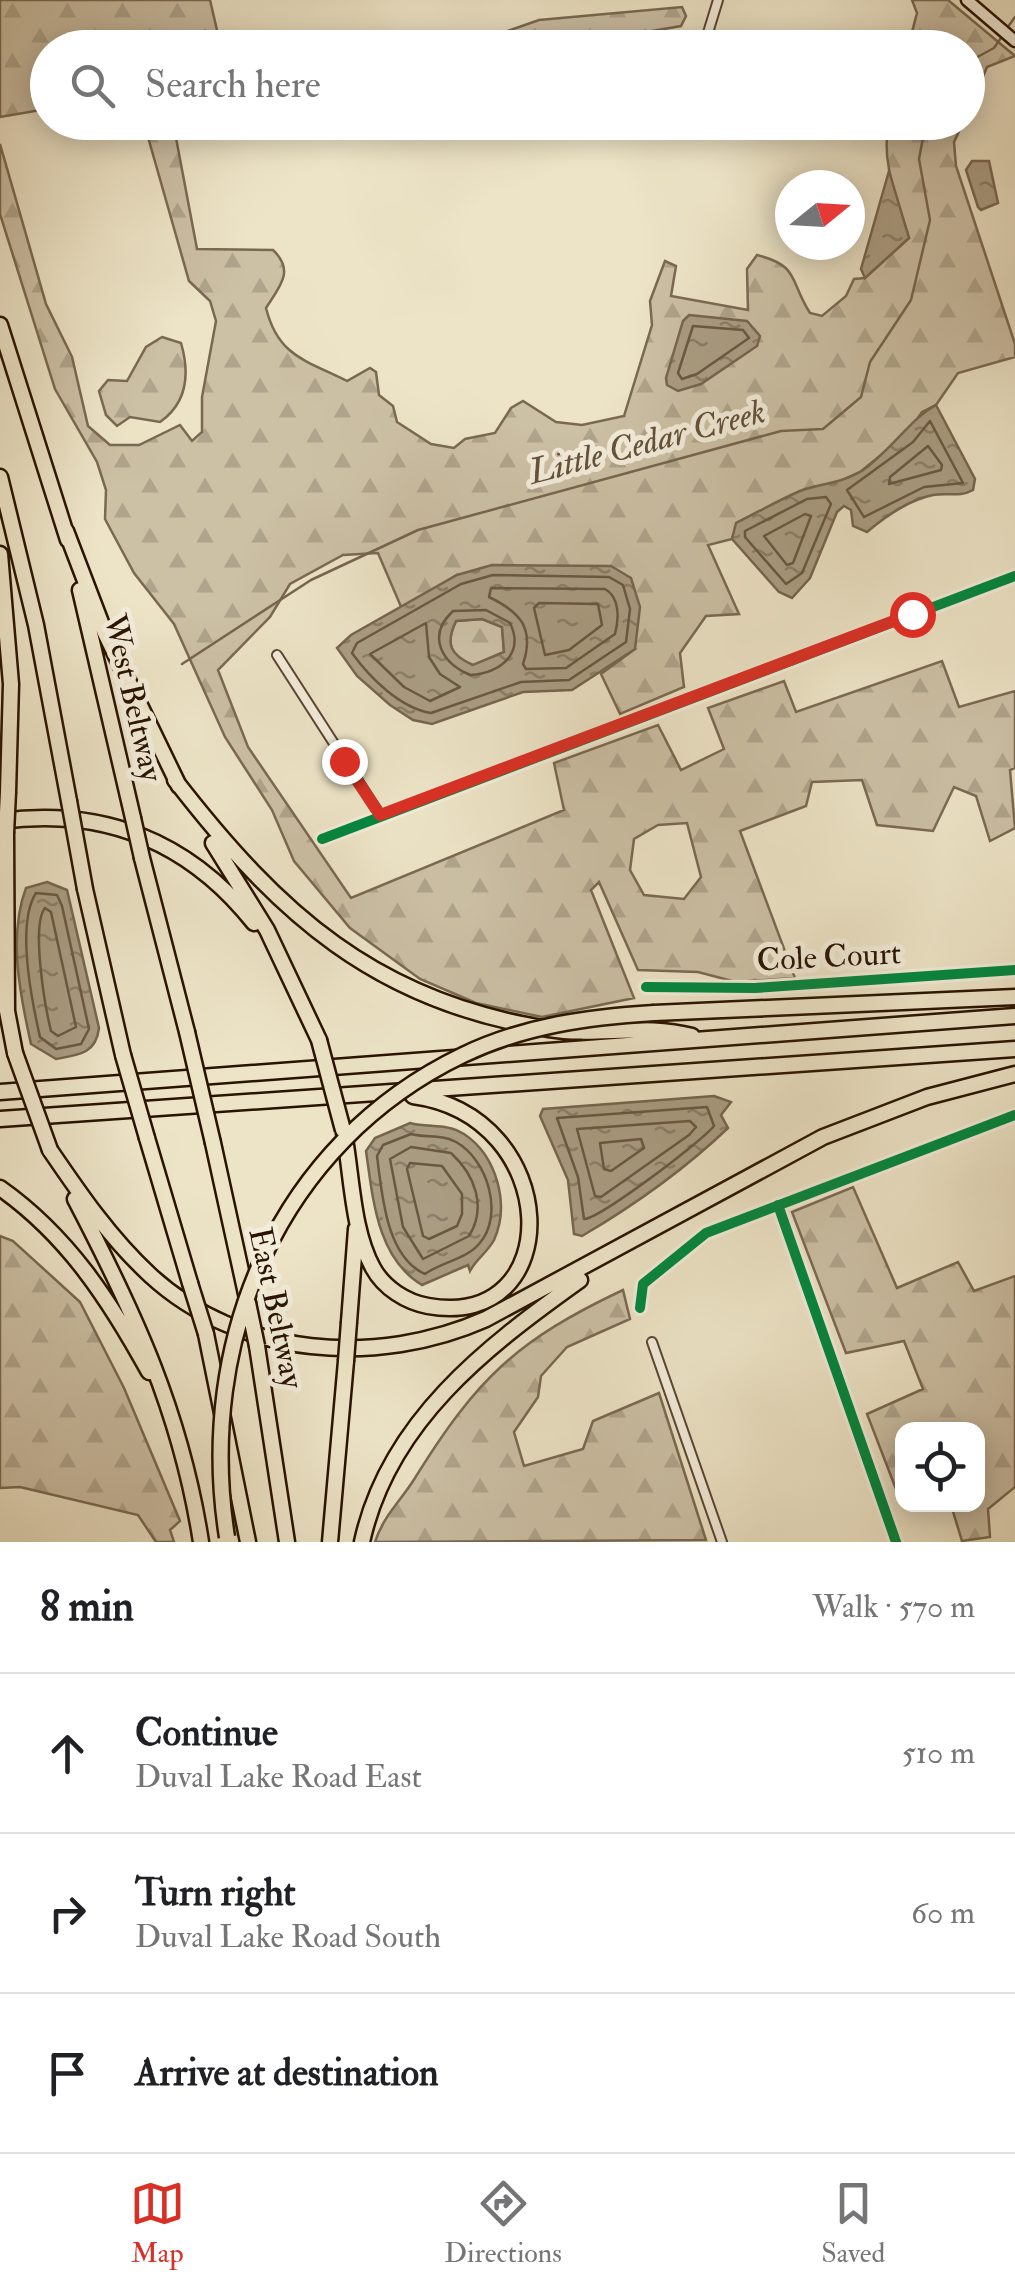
<!DOCTYPE html>
<html lang="en">
<head>
<meta charset="utf-8">
<style>
	body { margin:0; font-family:"IM FELL Double Pica",serif; background:#f2f2f2; color:#202124 }
	.controls { position:absolute; right:30px; bottom:30px; display:grid; overflow:hidden; border-radius:20px; box-shadow:0 5px 25px #0003 }
	.controls button { width:90px; height:90px; display:grid; place-items:center; padding:0; border:0; border-bottom:2px solid #e0e0e0; background:#fff; color:#202124; font:50px sans-serif }
	.compass { position:absolute; left:775px; top:170px; width:90px; height:90px; border-radius:50%; background:#fff; box-shadow:0 5px 25px #0003; rotate:72deg }
	.stop { position:absolute; width:30px; height:30px; margin:-22px; border:8px solid #d93025; border-radius:50%; background:#fff }
	.stop.end { background:#d93025; border-color:#fff; box-shadow:0 2px 10px #0008 }
	.list { margin:0; padding:0; list-style:none }
	h2 { display:flex; justify-content:space-between; align-items:center; height:130px; margin:0; padding:0 40px; font-size:42px }
	h2 small { font-size:32px; font-weight:400; color:#757577 }
	.list li { display:grid; grid-template-columns:65px 1fr auto; gap:30px; align-items:center; box-sizing:border-box; height:160px; padding:0 40px; border-top:2px solid #e0e0e0 }
	.list b { display:block; font-size:38px; white-space:nowrap }
	.list p { margin:0; font-size:32px; white-space:nowrap; color:#757577 }
	.list em { font-size:32px; font-style:normal; color:#757577 }
	.icon { flex:none; width:55px; height:55px; fill:none; stroke:currentColor; stroke-width:2; stroke-linecap:round; stroke-linejoin:round }
	.map { position:relative; flex:none; width:1015px; height:1542px; overflow:hidden }
	.search { position:absolute; background:#fff; box-shadow:0 5px 25px #0003; left:30px; right:30px; top:30px; height:110px; display:flex; align-items:center; gap:25px; box-sizing:border-box; padding:0 35px; border-radius:55px; color:#757577; font-size:38px }
	.sheet { height:610px; background:#fff }
	nav { display:flex; justify-content:space-around; align-items:center; box-sizing:border-box; height:140px; border-top:2px solid #e0e0e0; background:#fff; font-size:28px; color:#757577 }
	nav a { display:grid; justify-items:center; gap:5px }
	nav .on { color:#d93025 }
	.map>svg:first-child { display:block }
	.forest { fill:url(#forest-firs); stroke:#7a6952; stroke-width:2.5; fill-rule:evenodd }
	.water { fill:url(#water-ripples); stroke:#76654f; stroke-width:2.5; fill-rule:evenodd }
	.lines { fill:none; stroke-linecap:round; stroke-linejoin:round }
	.shore { stroke:#695842; stroke-width:2.5 }
	.stream { stroke:#76654f; stroke-width:2.5 }
	.minor-casing { stroke:#594632; stroke-width:12 }
	.secondary-casing { stroke:#281200; stroke-width:15 }
	.motorway-casing { stroke:#281200; stroke-width:19 }
	.minor { stroke:#f3eddb; stroke-width:8 }
	.secondary { stroke:#f3eddb; stroke-width:10 }
	.motorway { stroke:#ede4c7; stroke-width:14 }
	.motorway-bridge-casing { stroke:#281200; stroke-width:19; stroke-linecap:butt }
	.motorway-bridge { stroke:#ede4c7; stroke-width:14 }
	.cycleway-casing { stroke:#f3eddb; stroke-width:16 }
	.cycleway { stroke:#00873e; stroke-width:10 }
	.route { stroke:#d93025; stroke-width:12 }
	.labels { text-anchor:middle; dominant-baseline:central; stroke-width:10; stroke-linejoin:round; paint-order:stroke }
	.street-label { font-size:32px; fill:#281200; stroke:#f3eddb }
	.water-label { font-size:35px; font-style:italic; fill:#62513b; stroke:#f3eddb }
</style>
</head>
<body>
<div class="map">
<svg width="1015" height="1542" viewBox="0 0 1015 1542">
	<defs>
		<pattern id="forest-firs" width="22" height="20" patternUnits="userSpaceOnUse" patternTransform="scale(2.5)"><rect width="22" height="20" fill="#ccc0a5"/><path d="M5 1l3.5 6h-7zM16 11l3.5 6h-7z" fill="#afa48c"/></pattern>
		<pattern id="water-ripples" width="26" height="14" patternUnits="userSpaceOnUse" patternTransform="scale(2.5)"><rect width="26" height="14" fill="#aa9d83"/><path d="M2 4q2-2 4 0t4 0M15 11q2-2 4 0t4 0" fill="none" stroke="#8a7f69"/></pattern>
	</defs>
	<rect width="100%" height="100%" fill="#ede4c7"/>
	<filter id="stains"><feTurbulence type="fractalNoise" baseFrequency=".002" numOctaves="4"/><feColorMatrix values="0 0 0 0 .2 0 0 0 0 .09 0 0 0 0 .02 0 0 0 .5 -.17"/></filter>
	<radialGradient id="worn" r=".72"><stop offset=".6" stop-color="#630" stop-opacity="0"/><stop offset="1" stop-color="#630" stop-opacity=".3"/></radialGradient>
	<path class="forest" d="M0 0H210L220 43 226 47 48 48 47 109 0 117Z
		M912 0H948L1015 56 987 67 968 112V48L908 47 917 13Z
		M682 7 686 16 681 26 558 47H499L496 35 539 20Z
		M173 122 197 249 273 250C295 271 280 286 266 308 278 356 305 360 347 381L370 368 376 372 379 395 393 406 397 422 431 444 454 448 465 439 495 433 511 408 523 401 556 422 582 425 624 416 652 325 650 301 665 261 676 266 671 296 748 310 747 269 757 255C800 266 789 280 810 313L822 316 846 296 854 279 865 278 909 238C898 201 880 161 889 123H963L954 142 956 166 1015 344V357L958 373 936 405 922 412 907 434 860 472 827 487 805 489 737 523 732 539 708 545 739 614 706 616 680 653 684 687 620 714 601 674 635 649 457 575 402 609 378 553 343 555 290 584 270 617 218 670 248 747 351 898 564 810 554 763 658 725 681 770 724 749 708 708 784 681 796 712 942 661 959 707 1015 691V768L1010 770 1015 828 990 841 976 796 954 787 933 831 877 825 862 780 812 782 806 806 740 831 795 978 736 982 698 972 638 970 599 882 591 890 634 998 542 1017 476 1003 420 979 350 928 294 861 272 810 225 737 174 624 134 573 105 519 106 490 97 462 55 389 0 214V144L46 304 72 357 88 426 110 445H139L180 425 192 441 202 432V397L216 321 210 301 189 281 144 123ZM687 823 701 877 684 899 644 895 630 870 634 839 658 825Z
		M162 337 181 343C190 374 187 403 160 422L130 417 117 426 106 415 99 391 108 380 127 381 146 347Z
		M482 619 502 627 504 652 473 666C450 655 445 644 456 621Z
		M853 1187 897 1288 958 1262 974 1291 1015 1276V1487L988 1509 990 1537 962 1541 951 1505 978 1504V1430H902L901 1502 867 1414 923 1389 904 1341 846 1353 792 1212Z
		M0 1236 13 1241 80 1302 124 1388 180 1521 170 1530 174 1542H156L138 1515 20 1487 0 1488Z
		M623 1290 630 1319 567 1347 541 1376 538 1397 514 1432 524 1466 583 1449 593 1421 659 1393 706 1540 375 1542C384 1515 400 1502 415 1478 477 1378 517 1340 623 1290Z"/>
	<path class="water" d="M972 161H989L998 203 981 210 978 207 966 170Z
		M889 171 909 238 865 278 861 269Z
		M689 315 747 321 760 336 757 346 701 384 678 391 667 385 666 378 683 321Z
		M936 405 975 479 973 490C959 498 948 492 933 495 908 500 886 516 867 532L853 526 851 510 844 506 837 512 810 578 792 598 779 592 732 539 736 523C758 512 779 500 800 491 820 483 840 484 860 472 887 455 913 416 936 405Z
		M492 565 611 566 631 578 640 607 635 649 572 690 523 692 432 724 413 720 390 705 357 676 337 648 351 635 457 575ZM482 619 502 627 504 652 473 665C450 655 445 644 456 621Z
		M47 882 67 890 99 1028C96 1054 78 1055 56 1059L31 1044C20 995 8 936 26 888Z
		M714 1096 731 1102 721 1115 728 1128C685 1169 633 1206 582 1236L574 1234 568 1180 540 1116 543 1109Z
		M410 1123C429 1128 447 1123 464 1134 497 1156 510 1205 494 1240 487 1253 476 1259 470 1271L468 1265 422 1285C377 1258 373 1199 366 1151L375 1138Z"/>
	<g class="lines">
		<path class="shore" d="M693 326 743 330 749 338 697 374 682 379 678 373Z
			M930 421 963 483 924 487 864 517 847 490 913 442Z
			M928 446 942 465 941 470 889 484 890 477Z
			M826 497 831 504 802 573 786 584 745 537V531L807 499Z
			M805 514 811 516 793 563 787 565 764 536Z
			M493 575 609 577 623 585 630 609 626 642 569 680 521 682 431 713C400 708 370 678 352 653L357 643 461 584Z
			M491 588 605 589C620 597 619 619 615 634L566 668 526 669 523 664C535 628 520 612 489 597Z
			M539 603 598 604 602 625 569 650 545 655 534 608Z
			M486 610 510 623C525 654 500 673 470 675 442 663 426 636 453 611Z
			M426 623 429 657 440 674 460 687 430 701 404 687 370 654Z
			M36 893 57 895 62 906 89 1029 81 1044 56 1049 40 1037C32 1002 16 924 36 893Z
			M45 908 51 912 76 1027 58 1036 51 1031C45 1007 31 925 45 908Z
			M707 1107 714 1126C700 1143 599 1219 584 1219L578 1177 557 1118Z
			M690 1121 696 1127 689 1135 601 1197 595 1196 577 1129Z
			M411 1134C426 1138 442 1134 456 1142 487 1159 505 1215 479 1244 465 1260 441 1262 425 1274 386 1257 382 1194 377 1156L383 1145Z
			M641 1139 644 1148 611 1171 604 1169 600 1143Z
			M411 1147 451 1153C475 1175 487 1207 469 1236L423 1259 403 1227 390 1159Z
			M410 1163 442 1166 462 1194V1214L457 1226 429 1239 423 1236 407 1169Z"/>
		<path class="stream" d="M1007 28 1015 17
			M968 62 994 48 1003 35
			M182 664 311 580 418 530 781 431 823 429 861 397 870 362 911 300 930 220 919 159 926 122"/>
		<defs>
			<path id="minor" d="M707 36 718 0
				M277 655 380 815
				M322 839 1015 576
				M646 987 755 988 1015 970
				M778 1205 896 1542
				M640 1308 643 1284 706 1233 1015 1115
				M652 1342 722 1542"/>
			<path id="secondary" d="M967 0 1015 41"/>
			<path id="motorway" d="M0 325 68 540
				M0 477 36 625 69 801
				M66 531 105 633 179 786
				M0 554 11 684 8 792
				M80 590 133 818
				M175 780C278 913 375 1002 549 1029 596 1037 645 1023 692 1036
				M0 821C103 807 189 841 254 923
				M6 833 7 1011 15 1053
				M213 843 267 930 319 1040
				M142 858 187 1032
				M85 889 123 1055
				M654 1013 1015 997
				M0 1092 1015 1016
				M0 1119 1015 1049
				M344 1133C352 1175 352 1230 373 1268 384 1288 406 1302 428 1306 568 1331 563 1116 413 1096
				M147 1138 190 1283
				M213 1143 248 1303
				M50 1150C80 1194 110 1238 150 1275 240 1358 378 1367 486 1319L823 1137 927 1097 1015 1074
				M0 1188C68 1236 110 1301 149 1372
				M75 1199C135 1314 181 1413 201 1542
				M349 1322 356 1229
				M206 1334 248 1542
				M257 1346 287 1542
				M330 1542 346 1361
				M362 1542C388 1422 486 1347 580 1280"/>
		</defs>
		<use href="#minor" class="minor-casing"/>
		<use href="#secondary" class="secondary-casing"/>
		<use href="#motorway" class="motorway-casing"/>
		<use href="#minor" class="minor"/>
		<use href="#secondary" class="secondary"/>
		<use href="#motorway" class="motorway"/>
		<defs>
			<path id="motorway-bridge" d="M69 801 85 889
				M133 818 142 858
				M6 833 8 792
				M187 1032 213 1143
				M319 1040 343 1130
				M15 1053 50 1150
				M123 1055 147 1138
				M190 1283 206 1334
				M248 1303 257 1346
				M346 1361 349 1322
				M227 1537C196 1341 278 1144 463 1055 523 1026 588 1017 654 1013"/>
		</defs>
		<use href="#motorway-bridge" class="motorway-bridge-casing"/>
		<use href="#motorway-bridge" class="motorway-bridge"/>
		<defs>
			<path id="cycleway" d="M322 839 1015 576
				M646 987 755 988 1015 970
				M778 1205 896 1542
				M640 1308 643 1284 706 1233 1015 1115"/>
		</defs>
		<use href="#cycleway" class="cycleway-casing"/>
		<use href="#cycleway" class="cycleway"/>
	</g>
	<g class="lines">
		<path class="route" d="M344 761 380 815 912 614"/>
	</g>
	<g class="labels">
		<g class="street-label">
			<text transform="translate(133 698) rotate(77)">West Beltway</text>
			<text transform="translate(829 957) rotate(-3)">Cole Court</text>
			<text transform="translate(276 1308) rotate(78)">East Beltway</text>
		</g>
		<g class="water-label">
			<text transform="translate(647 442) rotate(-15)">Little Cedar Creek</text>
		</g>
	</g>
	<rect width="100%" height="100%" filter="url(#stains)"/>
	<rect width="100%" height="100%" fill="url(#worn)"/>
</svg>
<div class="controls">
<button><svg class="icon" aria-label="locate" viewBox="0 0 24 24"><circle cx="12" cy="12" r="6"/><path d="M12 2v4M12 18v4M2 12h4M18 12h4"/></svg></button>
</div>
<svg class="compass" viewBox="-18 -18 36 36"><path d="M0-13l5 13h-10z" fill="#e53935"/><path d="M0 13l5-13h-10z" fill="#757577"/></svg>
<div class="stop" style="left:912px;top:614px"></div>
<div class="stop end" style="left:344px;top:761px"></div>
<div class="search"><svg class="icon" aria-label="search" viewBox="0 0 24 24"><circle cx="10" cy="10" r="6"/><path d="M15 15l6 6"/></svg>Search here</div>
</div>
<section class="sheet">
<h2>8 min<small>Walk · 570 m</small></h2>
<ul class="list">
<li><svg class="icon" aria-label="ahead" viewBox="0 0 24 24"><path d="M12 20V5M6 11l6-6 6 6"/></svg><div><b>Continue</b><p>Duval Lake Road East</p></div><em>510 m</em></li>
<li><svg class="icon" aria-label="right" viewBox="0 0 24 24"><path d="M7 20v-9h11M14 6l5 5-5 5"/></svg><div><b>Turn right</b><p>Duval Lake Road South</p></div><em>60 m</em></li>
<li><svg class="icon" aria-label="arrive" viewBox="0 0 24 24"><path d="M6 21V4h12l-3 4 3 4H6"/></svg><div><b>Arrive at destination</b></div></li>
</ul>
</section>
<nav>
<a class="on"><svg class="icon" aria-label="map" viewBox="0 0 24 24"><path d="M3 6l6-2 6 2 6-2v14l-6 2-6-2-6 2zM9 4v14M15 6v14"/></svg>Map</a>
<a><svg class="icon" aria-label="directions" viewBox="0 0 24 24"><path d="M12 3l9 9-9 9-9-9zM9 14v-3h6M13 9l2 2-2 2"/></svg>Directions</a>
<a><svg class="icon" aria-label="saved" viewBox="0 0 24 24"><path d="M7 4h10v16l-5-4-5 4z"/></svg>Saved</a>
</nav>
</body>
</html>
